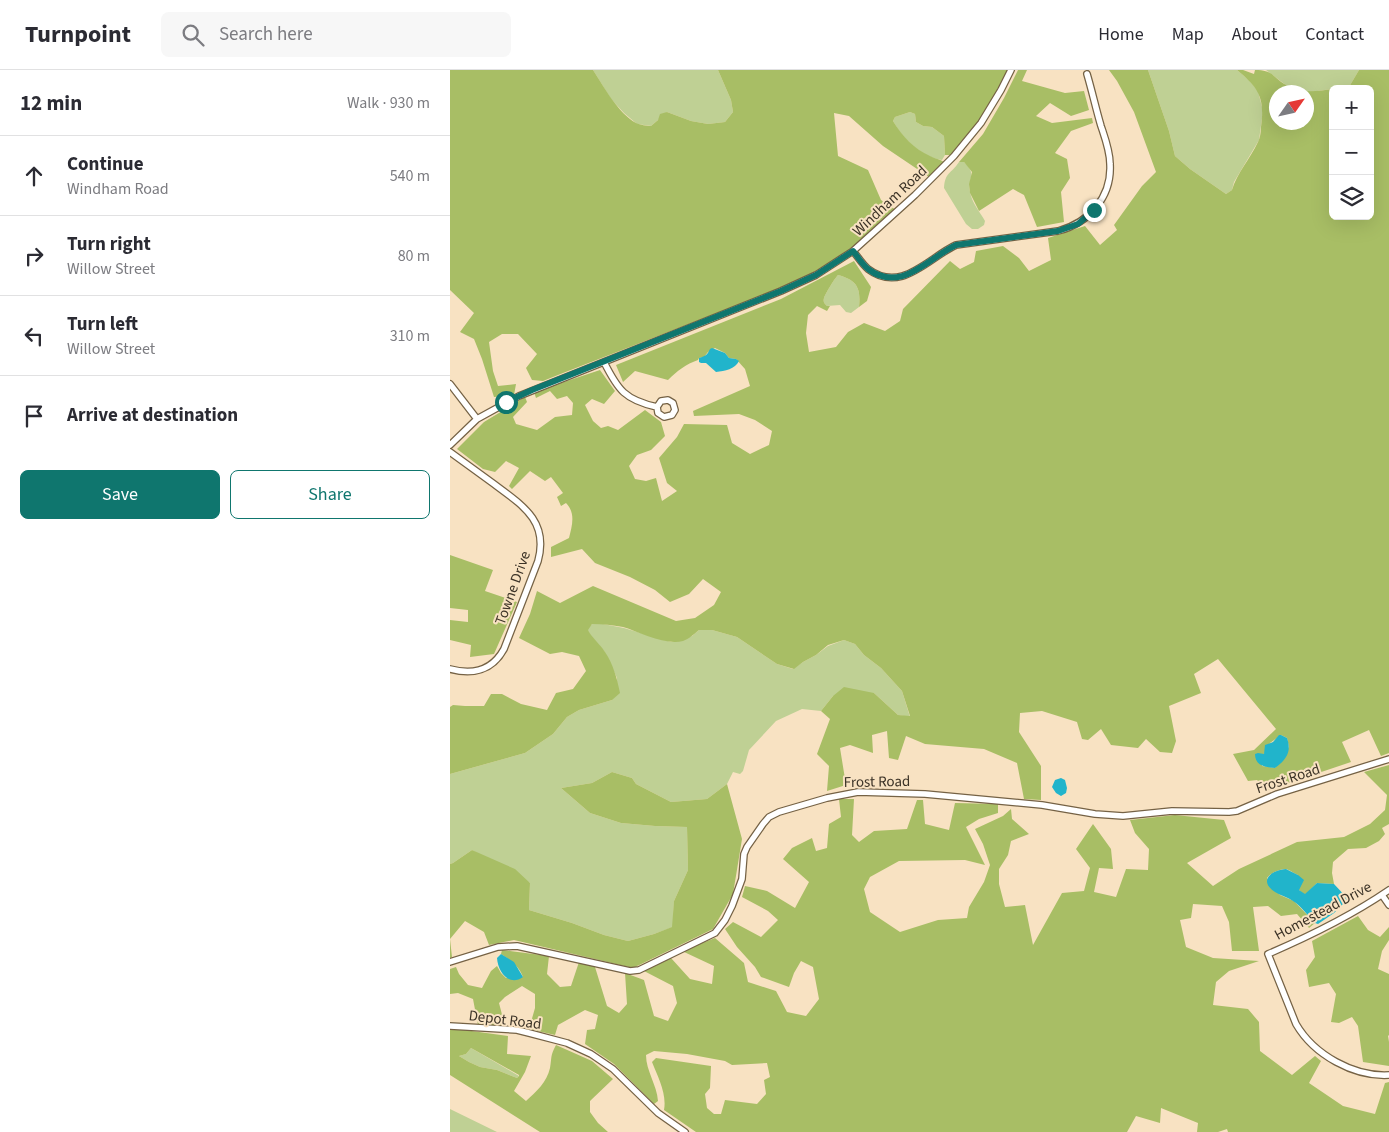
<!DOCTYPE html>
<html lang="en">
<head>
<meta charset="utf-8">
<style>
	body { margin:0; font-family:"Source Sans 3",sans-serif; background:#f7f7f7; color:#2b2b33 }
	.controls { position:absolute; right:15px; top:15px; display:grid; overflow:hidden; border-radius:8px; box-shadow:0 5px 20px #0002 }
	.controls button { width:45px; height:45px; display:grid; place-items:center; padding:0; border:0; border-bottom:1px solid #e1e1e2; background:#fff; color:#2b2b33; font:25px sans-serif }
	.compass { position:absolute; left:819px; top:15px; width:45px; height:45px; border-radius:50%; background:#fff; box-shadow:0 5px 20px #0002; rotate:56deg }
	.stop { position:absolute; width:15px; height:15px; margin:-11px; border:4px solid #0f766e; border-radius:50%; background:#fff }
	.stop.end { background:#0f766e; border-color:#fff; box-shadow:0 1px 5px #0008 }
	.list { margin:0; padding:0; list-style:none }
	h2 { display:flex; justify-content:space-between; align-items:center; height:65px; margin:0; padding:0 20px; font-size:21px }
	h2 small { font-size:16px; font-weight:400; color:#7c7c81 }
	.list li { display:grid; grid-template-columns:32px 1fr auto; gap:15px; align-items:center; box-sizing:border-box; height:80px; padding:0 20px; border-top:1px solid #e1e1e2 }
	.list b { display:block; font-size:19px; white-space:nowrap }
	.list p { margin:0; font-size:16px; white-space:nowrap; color:#7c7c81 }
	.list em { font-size:16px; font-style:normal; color:#7c7c81 }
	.actions { display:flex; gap:10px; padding:15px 20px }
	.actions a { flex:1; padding:11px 0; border:1px solid #0f766e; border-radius:8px; text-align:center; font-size:18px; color:#0f766e }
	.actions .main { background:#0f766e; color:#fff }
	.icon { flex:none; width:28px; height:28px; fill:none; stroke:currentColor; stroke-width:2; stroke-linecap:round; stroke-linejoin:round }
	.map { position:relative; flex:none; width:939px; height:1062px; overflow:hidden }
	header { display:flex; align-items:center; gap:30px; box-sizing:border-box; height:70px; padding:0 25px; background:#fff; border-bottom:1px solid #e1e1e2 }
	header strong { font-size:24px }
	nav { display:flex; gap:28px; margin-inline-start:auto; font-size:18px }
	.search { width:350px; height:45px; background:#f7f7f7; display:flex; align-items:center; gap:12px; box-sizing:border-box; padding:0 18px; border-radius:8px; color:#7c7c81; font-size:19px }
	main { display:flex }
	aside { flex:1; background:#fff }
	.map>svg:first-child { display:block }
	.green { fill:#bfd094 }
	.forest { fill:#a8be65; fill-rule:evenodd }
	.water { fill:#21b4cb }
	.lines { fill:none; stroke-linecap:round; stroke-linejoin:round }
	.minor-casing { stroke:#756245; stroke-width:8 }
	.minor { stroke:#fff; stroke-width:5.5 }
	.route { stroke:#0f766e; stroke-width:6 }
	.labels { text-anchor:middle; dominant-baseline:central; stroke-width:4; stroke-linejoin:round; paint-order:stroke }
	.street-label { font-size:15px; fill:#3c3327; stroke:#f8e2c2 }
</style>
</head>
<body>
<header>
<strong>Turnpoint</strong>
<div class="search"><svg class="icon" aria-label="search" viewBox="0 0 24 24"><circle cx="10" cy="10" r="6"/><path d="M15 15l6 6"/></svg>Search here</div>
<nav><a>Home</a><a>Map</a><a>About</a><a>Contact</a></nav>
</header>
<main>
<aside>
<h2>12 min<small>Walk · 930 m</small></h2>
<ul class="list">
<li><svg class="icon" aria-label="ahead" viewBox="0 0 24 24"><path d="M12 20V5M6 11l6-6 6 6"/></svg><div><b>Continue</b><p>Windham Road</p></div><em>540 m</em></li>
<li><svg class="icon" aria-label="right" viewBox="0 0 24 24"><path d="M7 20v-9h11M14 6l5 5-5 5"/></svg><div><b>Turn right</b><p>Willow Street</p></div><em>80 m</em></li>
<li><svg class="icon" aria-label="left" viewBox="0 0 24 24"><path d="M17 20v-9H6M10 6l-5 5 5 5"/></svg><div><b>Turn left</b><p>Willow Street</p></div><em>310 m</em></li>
<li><svg class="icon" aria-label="arrive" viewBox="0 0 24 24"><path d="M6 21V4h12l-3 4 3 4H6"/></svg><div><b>Arrive at destination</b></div></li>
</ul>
<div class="actions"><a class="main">Save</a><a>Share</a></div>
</aside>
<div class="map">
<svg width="939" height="1062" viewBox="0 0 939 1062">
	<rect width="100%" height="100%" fill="#f8e2c2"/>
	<path class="green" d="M143 0H268L281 30 283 42 275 52 258 54 241 51 217 42 201 56 187 54 174 43 161 29Z
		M698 0H787L800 11 808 21 813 41 809 70 784 112 782 120 776 124 740 99 725 86 719 61Z
		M816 0H909L899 17 859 22 837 16Z
		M460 42 465 44 466 52 473 56 482 57 494 66 495 85 492 90C471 87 453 69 443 51L445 47Z
		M509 92H514C528 105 517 108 520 122 522 133 530 142 535 151L534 155 528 159H522L516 154 494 118C495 102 501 104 509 92Z
		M388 205C407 210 411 218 409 237L401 243 396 242 390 235 377 236C374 233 373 232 374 228 375 224 385 208 388 205Z
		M142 554H153L174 558 221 572 242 566 249 560H262L287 567 327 594 343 599 353 592 366 585 378 576 394 570 405 574 414 585 431 598 452 621 460 647 448 645 424 623 383 626 371 641 352 639 326 651 299 680 293 701 290 704 283 702 277 714 257 729 221 732 186 714 182 708 162 702 142 713 111 718 140 743 171 753 205 756 237 757 238 800 224 831 223 857 204 864 178 871 154 865 122 853 79 840 80 813 22 780 3 793 0 794V704L75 683 103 664 117 647 129 640 162 630 167 608 154 581 141 566 137 559Z
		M21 978 69 1006 67 1008 47 1000 30 997 19 992 9 986 16 984Z
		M0 1039 47 1062H0Z"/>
	<path class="forest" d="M0 0H143C154 17 168 43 186 53 190 55 197 56 201 56L208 50 210 44 217 42 241 51 258 54 275 52 283 42 281 30 268 0H558L530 52 502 85H495L494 66 482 57 473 56 466 52 465 44 460 42 445 47 443 51C452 66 464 79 480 86 485 89 490 89 494 92L479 107 433 76 399 46 384 43 388 86 418 100 431 130 446 140 401 180 364 202 331 218 113 303 93 311 82 310 76 298 87 284 68 264H52L39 272 43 301 48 316 66 314 64 325 44 327 32 289 24 269 10 262 24 243 0 220Z
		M568 0H577L572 11 615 23 634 21 639 40 621 46 600 33 586 46 602 53 642 48 643 53 621 61 605 83 617 89 620 108 611 122 614 152 587 157 574 125 563 119 529 141 520 123 519 114 522 102 514 92H509L533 64 554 28Z
		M659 0H698L719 61 725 86 740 99 776 124 782 120C787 103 800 89 808 72 810 68 811 62 811 57 815 28 809 18 787 0H793L804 4 805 0C824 0 822 7 836 15 850 24 867 21 883 19V146H920V19H888L899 17 909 0H939V683L931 686 919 660 892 672 901 692 818 720 807 710 798 711 783 684 804 680 826 659 768 589 744 604 751 623 719 636 726 671 722 683 710 682 696 669 688 678 661 675 651 659 638 670 632 669 627 652 592 641 570 643 569 662 591 696V730L574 729 567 693 534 679 475 674 456 666 448 690 439 688 437 661 422 665 423 683 400 675 390 678 396 715 377 721 379 696 367 684 380 649 371 641 383 626 394 617 424 623 448 645 460 646 452 621 431 598 414 585 405 574 394 570 378 575 366 585 353 592 344 599 327 594 287 567 262 560H249C244 564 239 569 233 571 216 576 190 562 173 557 162 555 153 554 142 554L138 560C142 568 150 574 155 582 163 594 167 608 170 623L162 630 129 640 117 647 103 664 75 683 0 704V637L3 635 15 636H34L41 624H52L71 634 97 640 106 623 123 619 136 601 129 586 112 582 100 584 69 568 80 544 87 521 110 533 143 516 226 551 245 548 264 535 271 522 253 509 239 524 220 532 205 520 180 507 145 493 132 479 101 487V477L119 468C122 456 126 443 116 433L111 436 107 427 113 423 101 407 95 411 80 401 62 419 59 416 69 398 56 391 45 402 33 399 7 379 34 352 75 327 77 332 63 347 66 354 87 360 105 347 122 345 123 333 117 326 107 329 100 321 86 328 84 322 150 300 165 321 154 334 142 329 135 335 143 351 151 358 158 356 168 360 195 340 211 352 215 366 201 380 187 385 179 396 185 409 196 411 206 408 212 431 227 421 217 413 209 388 227 367 234 354 277 355 282 373 300 384 319 375 322 361 305 350 289 344 244 346 243 341 300 316 295 299 286 289 279 288 275 283 265 278 258 282 254 287 249 288 248 290C236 294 227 301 218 310L185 301 173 312 166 295 331 229 404 191 421 217 417 231 409 237C411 218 407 210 388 205 385 208 375 224 374 228 373 232 374 233 377 236H380L377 241 367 236 358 245 356 263 359 282 386 277 398 262 414 253 435 261 450 251 453 239 500 191 510 199 524 192 526 181 553 176 569 188 579 201 601 190 598 168 635 156 650 175 667 160 664 155 692 116 706 102 684 42 667 11ZM826 22H856V52H826ZM831 665 837 668 839 677 825 698 812 696V684H814L820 673Z
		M0 485 43 500 35 521 67 532 44 584 20 587 21 575 0 570V550L18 552V540L0 538Z
		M939 695V754L932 758 935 764 929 771 916 778 898 779 883 792 882 803 884 814 867 813 855 825 849 820 848 805C845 804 840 800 836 799 829 799 821 803 817 808L830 825 844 831 865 853 859 858 847 844 831 846 818 836 803 837 809 881H782L779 852 772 836 743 834 741 848 730 850 736 877 763 888 809 891 779 901 766 912 763 935 798 939 809 952 810 981 842 1005 865 986 871 991 859 1013 893 1036 925 1044 935 1013 939 1012V1062H778L777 1059 768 1062H747L748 1053 711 1038 710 1053 686 1046 677 1062H246L214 1040C217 1024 208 1007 202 992L206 988 261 996 260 1018 255 1024 257 1038 264 1044H271L275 1030 307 1034 316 1024 314 1010 320 1007 317 993 282 995 275 991 237 984 204 981 196 985C196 1001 207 1015 208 1031L204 1034 164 994 135 974 137 960 145 959 148 945 135 940 108 955 105 965 79 959 85 938V924L72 916 55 927 49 933 55 956 28 955 23 929 8 923 0 924V899L6 897 9 904 18 915 32 918 41 901 47 896 51 903 56 908 73 907C69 896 60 890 51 884L52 880 99 886 97 904 110 917 121 916 129 892 145 897 157 936 169 943 177 934 175 903 194 910 204 946 218 951 227 933 223 916 194 901 221 888 240 909 262 914 264 896 232 881 265 868 294 893 298 912 326 921 337 942 356 946 369 929 363 897 351 891 344 903 339 917 311 907 305 897 287 877 275 859 283 852 311 867 328 850 318 841 292 827 295 816 317 821 345 838 359 812 333 789 342 778 362 768 366 781 377 778 379 754 391 747 389 729H404L402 765 409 772 424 761 457 759 467 730H473L475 754 499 760 505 733 548 734V743L529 749 516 757 535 795 515 790 449 791 420 807 414 819 420 842 450 862 488 850 517 848 519 837 534 812 540 795 533 774 525 759 553 746 561 739 562 749 579 764 561 771 558 785 549 799V814L555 837 575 835 583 875 612 823 634 821 640 798 626 779 643 754 661 779 663 799 649 798 644 822 666 827 676 799 698 800 699 779 685 763 680 750 725 745 774 750 781 768 737 793 763 816 789 799 847 772 894 767 920 754 935 740 937 725 914 702Z
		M162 702 182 708 186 714 221 732 257 729 277 714 292 769 283 824 263 859 183 898 64 870 39 875 34 862 15 851 0 869 2 887 0 888V794L3 793 22 780 65 799 80 813 79 840 122 853 154 865 178 871 204 864 222 857 224 831 238 800 237 757 205 756 171 753 140 743 111 718 142 713Z
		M908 846 918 860 930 867 939 857V870L932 881 928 899 939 904V965L938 966 939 972V996L913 992 908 956 902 947 889 953 881 952 886 924 879 913 859 917 856 900 865 887 862 871Z
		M0 958 58 966 57 984 81 986 75 1002 64 1021 76 1031C86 1022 97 1012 100 998 102 987 100 986 106 975L142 991 163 1009 140 1031V1042L148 1053 158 1062H90L0 1005ZM21 978 69 1005V1006L67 1008 47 1000 30 997 19 992 9 986 16 984Z"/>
	<path class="water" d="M262 278 275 283 279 288 286 289 289 291C285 299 275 301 266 302L256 293H251L249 292V288C256 286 257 285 260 279Z
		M831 665 837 668C842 682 836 690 825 698 815 697 805 696 805 684L808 683 814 684 815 675 823 672 829 665Z
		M611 708 615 710 617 718 616 723 611 726 606 723 602 717 605 710Z
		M836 799 848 805 854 810 849 820 855 824 867 813 884 814 898 829 884 843 868 854 865 853C858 846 851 836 843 831 838 827 831 826 825 822 808 811 821 800 836 799Z
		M51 884 64 892 73 907C59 917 48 902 47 888Z"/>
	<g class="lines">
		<defs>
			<path id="minor" d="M403 181C408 187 412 194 418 199 451 224 478 188 506 175L608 161C639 153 662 127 660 94 660 81 655 68 651 56 646 39 642 21 637 4
				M154 292C168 320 175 330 207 337L211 331 218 330 223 333 225 340 222 345 214 347 208 343 207 337
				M0 314 27 349
				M0 375 27 349 69 326 331 221 366 205 403 181 465 125 504 86 531 53 551 20 561 0
				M0 382C15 393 29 403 44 414 72 435 99 451 88 491L54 579C42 601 22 605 0 599
				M939 820C901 846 860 866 818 884L846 954C864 985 904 1007 939 1005
				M932 825 939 835
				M0 892 48 877 67 876 180 901 189 900 265 863 275 850 282 836 292 809 294 784 297 777 313 754 319 747 329 742 377 728 408 722 475 724 592 735 645 744 673 746 722 741 779 742 787 741 827 724 939 689
				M0 956 67 960 79 963 117 973 141 984 163 999 208 1043 235 1062"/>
		</defs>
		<use href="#minor" class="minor-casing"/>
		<use href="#minor" class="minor"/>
	</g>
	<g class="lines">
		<path class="route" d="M56 332 82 320 331 221 366 205 403 181C408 187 412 194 418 199 451 224 478 188 506 175L608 161 628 154 644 140"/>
	</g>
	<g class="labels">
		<g class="street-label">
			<text transform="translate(440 131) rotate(-43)">Windham Road</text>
			<text transform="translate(63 518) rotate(-70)">Towne Drive</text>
			<text transform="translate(838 709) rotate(-18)">Frost Road</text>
			<text transform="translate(427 712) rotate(-1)">Frost Road</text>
			<text transform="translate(873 841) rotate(-28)">Homestead Drive</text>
			<text transform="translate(55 950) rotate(7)">Depot Road</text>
		</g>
	</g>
</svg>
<div class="controls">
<button>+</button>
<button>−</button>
<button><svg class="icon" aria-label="layers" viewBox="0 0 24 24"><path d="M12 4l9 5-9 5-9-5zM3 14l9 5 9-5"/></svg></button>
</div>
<svg class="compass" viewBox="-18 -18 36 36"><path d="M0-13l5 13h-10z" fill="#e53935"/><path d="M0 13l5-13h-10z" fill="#7c7c81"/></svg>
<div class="stop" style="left:56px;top:332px"></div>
<div class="stop end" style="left:644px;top:140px"></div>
</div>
</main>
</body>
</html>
